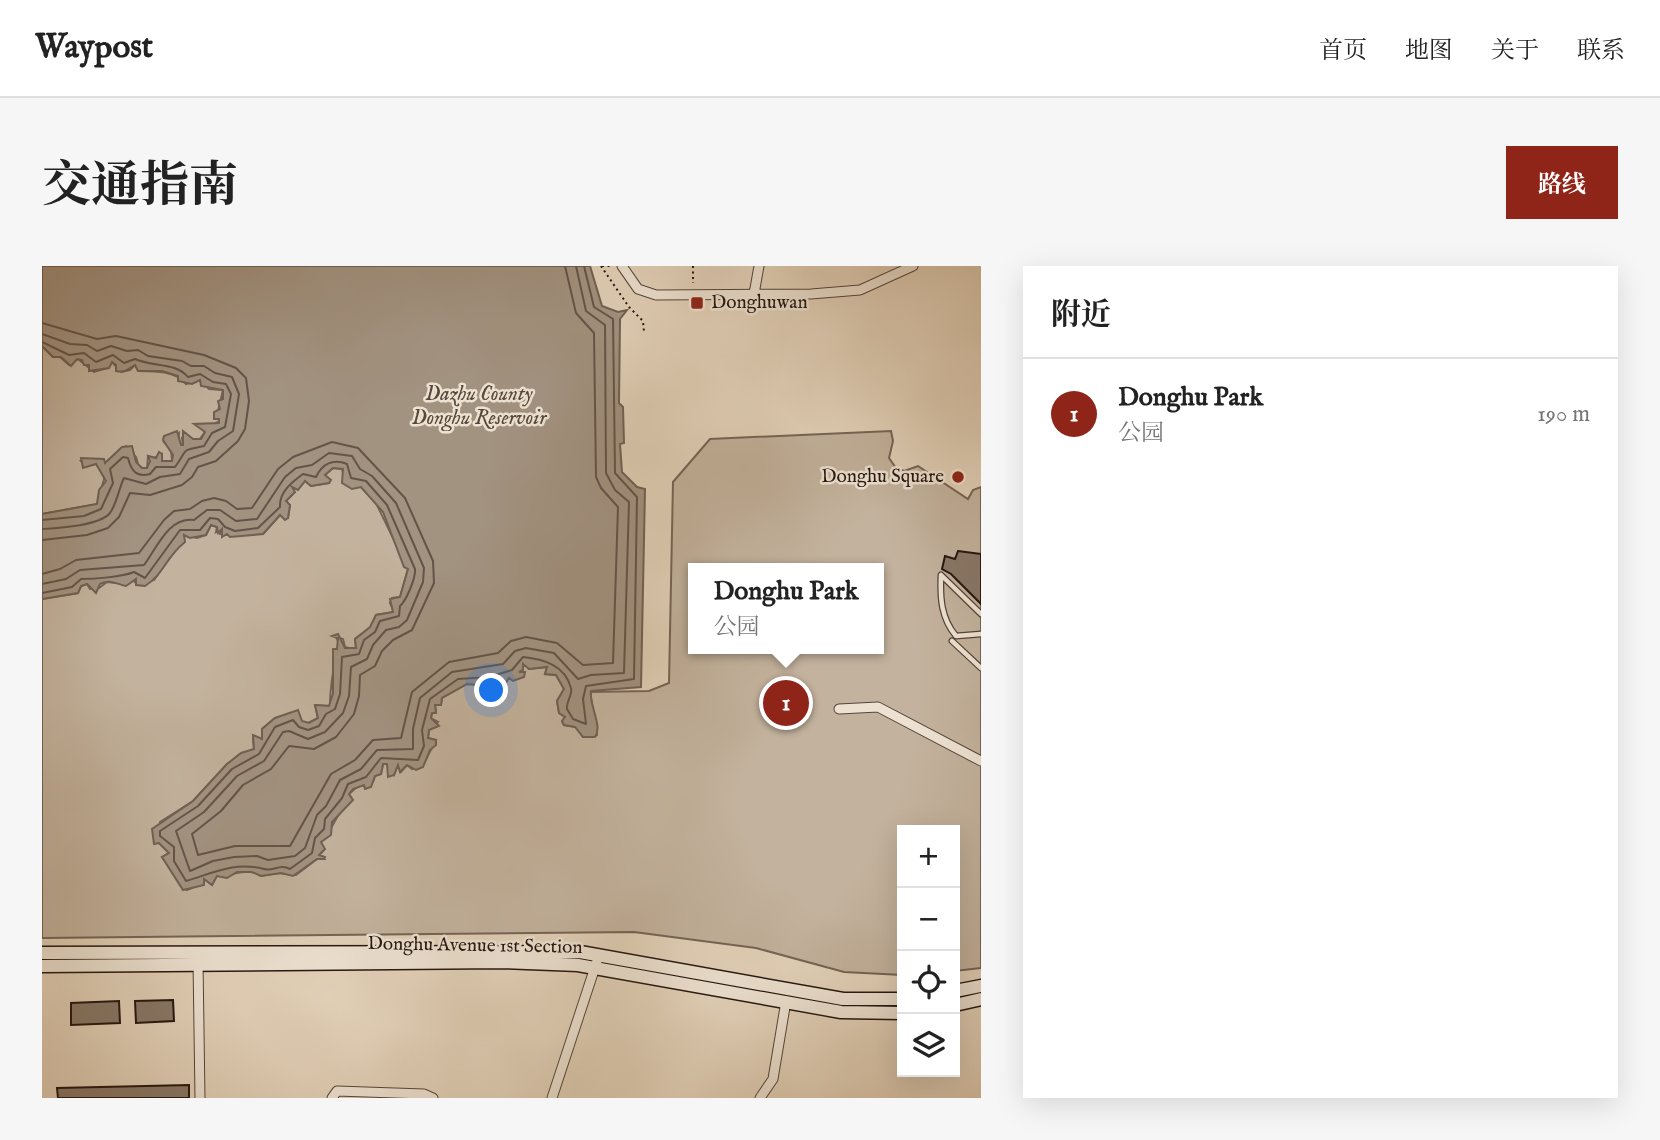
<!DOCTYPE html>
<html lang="zh">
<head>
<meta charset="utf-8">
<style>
	body { margin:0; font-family:"IM FELL English","Noto Serif SC",serif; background:#f6f6f6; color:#222 }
	.controls { position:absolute; right:21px; bottom:21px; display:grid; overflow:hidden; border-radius:0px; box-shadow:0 7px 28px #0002 }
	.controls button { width:63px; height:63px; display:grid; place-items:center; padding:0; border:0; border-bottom:2px solid #e0e0e0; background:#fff; color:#222; font:35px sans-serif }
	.you { position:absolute; left:450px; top:425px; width:24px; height:24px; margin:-18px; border:5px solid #fff; border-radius:50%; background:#1a73e8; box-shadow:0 0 0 10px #1a73e833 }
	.badge { display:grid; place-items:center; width:46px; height:46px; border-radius:50%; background:#8f2418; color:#fff; font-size:23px; font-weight:700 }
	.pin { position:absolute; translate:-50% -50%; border:4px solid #fff; box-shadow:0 2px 7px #0006 }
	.popup { position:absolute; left:646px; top:297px; width:196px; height:91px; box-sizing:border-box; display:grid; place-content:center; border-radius:0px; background:#fff; filter:drop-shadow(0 2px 5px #0005); font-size:23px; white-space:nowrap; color:#767676 }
	.popup b { font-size:26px; color:#222 }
	.popup::after { content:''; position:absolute; left:50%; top:100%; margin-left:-14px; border:14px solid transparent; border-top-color:#fff }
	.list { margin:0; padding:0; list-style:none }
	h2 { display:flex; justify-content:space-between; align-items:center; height:91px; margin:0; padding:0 28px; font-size:30px }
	h2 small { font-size:23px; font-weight:400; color:#767676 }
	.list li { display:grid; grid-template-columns:46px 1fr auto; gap:21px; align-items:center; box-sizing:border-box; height:112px; padding:0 28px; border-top:2px solid #e0e0e0 }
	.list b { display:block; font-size:26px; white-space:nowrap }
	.list p { margin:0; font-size:23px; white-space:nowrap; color:#767676 }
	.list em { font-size:23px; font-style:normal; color:#767676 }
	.icon { flex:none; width:38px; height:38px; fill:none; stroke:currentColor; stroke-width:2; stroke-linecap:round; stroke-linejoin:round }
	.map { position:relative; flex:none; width:939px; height:832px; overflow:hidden; border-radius:0px }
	header { display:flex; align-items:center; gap:42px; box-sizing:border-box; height:98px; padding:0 35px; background:#fff; border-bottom:2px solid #e0e0e0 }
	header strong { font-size:33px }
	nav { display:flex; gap:38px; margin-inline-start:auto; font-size:24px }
	.intro { display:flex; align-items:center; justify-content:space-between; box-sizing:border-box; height:168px; padding:0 42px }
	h1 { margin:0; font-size:49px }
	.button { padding:18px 32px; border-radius:0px; background:#8f2418; color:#fff; font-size:24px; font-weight:700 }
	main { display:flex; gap:42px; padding:0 42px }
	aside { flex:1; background:#fff; border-radius:0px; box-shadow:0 7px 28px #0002 }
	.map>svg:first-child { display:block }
	.green { fill:#c3b29d; stroke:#746456; stroke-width:2; fill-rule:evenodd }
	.water { fill:#a29280; stroke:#706053; stroke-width:2 }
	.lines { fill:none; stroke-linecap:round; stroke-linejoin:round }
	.shore { stroke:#645448; stroke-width:2 }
	.building { fill:#887868; stroke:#251610; stroke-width:2 }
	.service-casing { stroke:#54453a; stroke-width:7 }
	.minor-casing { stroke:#54453a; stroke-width:11 }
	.secondary-casing { stroke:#251610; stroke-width:15 }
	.path { stroke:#251610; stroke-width:2; stroke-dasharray:2 3.5; stroke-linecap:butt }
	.service { stroke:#ede2d2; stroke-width:4.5 }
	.minor { stroke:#ede2d2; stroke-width:9 }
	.secondary { stroke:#ede2d2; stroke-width:12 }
	.poi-dot { fill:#8f2418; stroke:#ede2d2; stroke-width:2.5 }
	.labels { text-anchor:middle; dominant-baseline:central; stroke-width:5; stroke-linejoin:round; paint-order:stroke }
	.poi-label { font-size:19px; fill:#251610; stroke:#ede2d2; text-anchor:start }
	.street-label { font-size:19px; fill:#251610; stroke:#ede2d2 }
	.water-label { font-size:21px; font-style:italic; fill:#57483d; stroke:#ede2d2 }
</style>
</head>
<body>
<header>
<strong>Waypost</strong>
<nav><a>首页</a><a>地图</a><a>关于</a><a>联系</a></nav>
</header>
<div class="intro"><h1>交通指南</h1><a class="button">路线</a></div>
<main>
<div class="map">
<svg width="939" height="832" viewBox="0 0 939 832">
	<rect width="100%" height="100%" fill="#e3d2ba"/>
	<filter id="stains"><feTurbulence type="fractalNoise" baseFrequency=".00286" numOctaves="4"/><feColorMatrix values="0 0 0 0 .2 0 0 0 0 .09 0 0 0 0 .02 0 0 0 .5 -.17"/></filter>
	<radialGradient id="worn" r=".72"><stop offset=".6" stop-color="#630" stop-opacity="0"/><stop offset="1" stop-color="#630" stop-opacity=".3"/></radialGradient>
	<path class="green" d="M0 80 11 91H18L27 99 36 93 52 106 66 102 70 96 79 106 88 104 93 99 97 105C114 105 133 105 144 118L158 114 167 123 181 124 176 145 178 155 161 163 163 166 157 174 140 172 141 179 136 177 137 167 122 176 129 183 130 195H120V188L112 192 106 190 105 203 97 201 94 191 84 180 63 197 61 193 39 195 42 198H54L63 210 55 238 0 248Z
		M849 165 851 175 847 192 854 202 862 205 876 200 926 233 931 224 939 221V702L913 705V564H860V709L802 706 714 682 592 666 0 672V333L36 327 39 320 45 318 48 323 57 322 65 316 86 318 94 313 93 316 112 314 142 272V269L155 272 164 269 169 259 175 261 174 266 180 262 178 268 184 269 221 268 238 249 246 252 248 239 244 235 251 228 250 221 256 223 263 215 269 220 287 217 283 209 291 202 300 203 304 218 319 221 334 237 366 303 358 331 350 332 348 337 352 346 334 349 329 361 313 373 314 382 311 383 303 381 301 373 294 371 297 377C292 398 288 419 288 440L273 439 276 452 266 457 233 452 220 463V473H211L212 483 185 498 151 535 118 556 117 577 127 587 120 591 145 624 162 617V613L170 619 175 609C189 611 206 600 219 610L236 607 254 609 275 593H282L277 589 281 585 279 576C292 563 294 545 310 534L307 528 315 521 331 516 333 510 339 508 341 498H345L352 509 356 499 359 506 365 499 370 503 381 499 394 474 386 472 387 464 396 456 389 452 390 447H394L393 438H399L400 432 425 418 450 420 455 413H471L484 397 487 403 505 401 503 408 514 409 522 423 515 435 517 447 523 451 520 455 522 459 534 461 541 471H552L555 469 548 426 607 425 627 417 631 216 668 173ZM651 302H837V383H651Z"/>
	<path class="water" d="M0 0H548L560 40 576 46 585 44 578 53 577 137 581 141 582 177 578 178 580 206 595 221 603 223 599 421 549 425C547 440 561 460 553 471H541L533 461 522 459 520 455 523 451 517 447 515 435 522 423 514 409 503 408 505 401 487 403 481 398V404L477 406H483L482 411 471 415 467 412 463 418 456 413 455 420 425 418 400 432 399 439H393L394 447H390L389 452 397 460 387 464 386 472 394 474V479L388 484 381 501 374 504 365 499 358 506 356 499 352 509 346 511 345 498H341L339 508 333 510 329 521 323 523 322 519 311 523 307 528 311 534 290 556 289 569 279 576 283 583 277 589 283 591 282 593H275L251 610 239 607 219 610 210 606H195L185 612 175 610 170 619 162 613V619L141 624 120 591 127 587 117 577 112 578 110 563 151 535 185 498 199 487 212 483 211 469 220 473V463L233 452 256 444 260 455 267 457 276 452 273 439 287 440 291 427V383H295L296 372 290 370 296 368 303 382H314L313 373 328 361 334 349 351 346 348 333 358 331 366 303 362 301 341 246 319 221 310 223 300 217 301 203 291 202 283 209 289 214 287 217 269 220 263 215 256 224 250 221 253 226 244 235 248 239 246 252 243 254 238 249 221 268 188 271 185 268 180 271V263L176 267 175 261 169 259 164 269 148 272 142 269 143 276C123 292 122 308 103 320L94 319V313L84 320C75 318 69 313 58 318L54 327 45 318 39 320 36 327 0 333V248L55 238 57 224 64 215 54 198 41 202 39 192 62 193 63 197 80 181 90 180 94 196 100 202H105L108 195 106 190 114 192 117 186 120 188V195H130L131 189 121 174 122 170 135 165 139 179H141V165L151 173H159L163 166 152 158 177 157V153H172V146L178 143 176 135 181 133V124L159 120 158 114 150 118 136 115V110L120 105H96L93 99C86 103 84 107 74 105V99L70 96 67 102 47 105V99H42L40 94 35 93 29 100 19 91H11L0 80Z"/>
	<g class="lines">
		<path class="shore" d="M0 57 55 73 74 70 162 89 194 102 204 112 207 135 203 163 196 175 174 195 156 201 150 211 140 219 108 229 88 227 77 251 66 262 45 269 0 274
			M0 68 28 78 45 79 55 85 69 80 85 85 96 84 106 90 140 95 149 100H162L173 107 190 111 197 128 191 165 176 175 167 186 147 193 138 208 118 211 104 218 82 212C77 222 75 237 68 247 57 260 16 262 0 263
			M0 76 27 89 42 87 54 96 71 89 82 97 93 93C110 101 134 96 146 111L158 108 171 116 184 118 189 128 183 161 170 167 162 180C136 186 148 181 133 201H114L108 208C94 212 89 204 86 192L81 191 68 203 71 217 59 243 42 250 0 254
			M0 308 18 303 34 294 97 287 122 254 132 245 148 243 160 235 172 232 184 235 195 243 210 242 236 203 251 191 290 176 316 182 363 232 391 295 392 317 370 364 351 374 340 385 333 400 318 409 317 430 312 448 294 471 272 483 247 480 229 503 201 519 179 545 150 568 156 589 193 580H248L289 508 313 494 331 474 359 472 370 426 407 396 456 387 469 375 484 371 515 377 541 399 571 397 576 241 559 222 554 211 552 67 534 47 523 0
			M0 318 24 313 38 304 102 299C115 282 126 251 152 254L165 244H178L194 255 215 253 243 211 254 202 270 199 287 187 310 190 318 203 330 210 354 237 382 302 381 316 365 354 357 361 344 364 331 379 325 393 309 401 307 430 301 447 283 466 266 473 247 465 241 466 222 495 195 510 162 546 134 565 148 605 171 595 192 591 215 590 226 594 253 590 263 582 275 549 284 540 298 514 319 503 335 484 371 483V463L378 432 410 406 461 398 473 385 484 382 512 387 536 413 549 409 582 407 587 236 573 224 564 207 563 59 544 45 534 0
			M0 327 30 321 39 313C52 313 80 311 92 306L103 312 138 264H158L168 252 176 253 183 261 193 265 216 262 238 241C237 226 250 216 261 208L274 211C280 198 291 192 305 198L309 212 324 215 345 239 373 303C374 312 364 335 358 340L357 350 338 355 333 366 322 374 317 388 300 391 298 428 293 443 284 448 277 460 266 464 257 461 251 454 233 461 217 488 190 503 156 540 118 565V570L132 581V595L144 615C171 607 193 595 222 603 232 606 237 597 248 603L270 587 273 572 282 563 283 553 300 532 306 518 324 511 339 492 376 494 382 480 380 464 388 433 416 413 447 411 470 404 481 391C501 393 523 399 529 422 531 429 524 435 525 443L531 453 544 458 541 433 544 420 592 413 595 231 573 207 571 53 552 41 542 0"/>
	</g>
	<path class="building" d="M916 285 939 288V338L909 308 900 303 903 290 913 293Z
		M131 734 132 755 94 757 93 735Z
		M77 735 78 757 29 759V737Z
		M147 819V832H16L15 822Z"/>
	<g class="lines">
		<defs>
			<path id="service" d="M939 348 899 309C898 332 899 352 914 370L939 368
				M910 375 939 402"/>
			<path id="minor" d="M580 0 596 23 614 29 769 28 818 24 871 0
				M712 28 717 0
				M797 443 836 441 939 495
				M156 695 158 832
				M290 832 295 825 382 828 391 832
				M510 832 557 689
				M718 832 731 813 744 735"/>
			<path id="secondary" d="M0 687 538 686 801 733H860
				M0 700 461 696 536 699 799 746 860 747
				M913 725 939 720
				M913 739 939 733"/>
		</defs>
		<use href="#service" class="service-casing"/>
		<use href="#minor" class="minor-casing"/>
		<use href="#secondary" class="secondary-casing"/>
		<path class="path" d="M559 0 587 41 601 55 602 66
			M560 0H568
			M651 0V17"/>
		<use href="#service" class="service"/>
		<use href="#minor" class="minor"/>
		<use href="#secondary" class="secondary"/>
	</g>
	<g class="poi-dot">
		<rect x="648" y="30" width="14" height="14" rx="3.5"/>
		<circle cx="916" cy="211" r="7"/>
	</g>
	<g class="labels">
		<g class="poi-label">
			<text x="669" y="37">Donghuwan</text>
			<text x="902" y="211" text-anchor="end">Donghu Square</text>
		</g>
		<g class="street-label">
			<text transform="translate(433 680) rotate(1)">Donghu Avenue 1st Section</text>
		</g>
		<g class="water-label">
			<text x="437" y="128">Dazhu County<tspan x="437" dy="24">Donghu Reservoir</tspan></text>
		</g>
	</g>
	<rect width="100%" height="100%" filter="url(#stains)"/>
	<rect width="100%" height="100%" fill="url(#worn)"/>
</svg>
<div class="controls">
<button>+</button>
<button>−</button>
<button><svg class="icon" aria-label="locate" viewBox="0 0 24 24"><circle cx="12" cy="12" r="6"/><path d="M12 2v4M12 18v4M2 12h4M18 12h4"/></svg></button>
<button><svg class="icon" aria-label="layers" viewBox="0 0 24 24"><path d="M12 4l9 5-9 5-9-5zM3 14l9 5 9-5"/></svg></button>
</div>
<div class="you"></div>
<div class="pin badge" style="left:744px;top:437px">1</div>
<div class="popup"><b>Donghu Park</b>公园</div>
</div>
<aside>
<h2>附近<small></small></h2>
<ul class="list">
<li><span class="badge">1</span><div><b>Donghu Park</b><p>公园</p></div><em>190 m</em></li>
</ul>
</aside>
</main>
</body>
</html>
